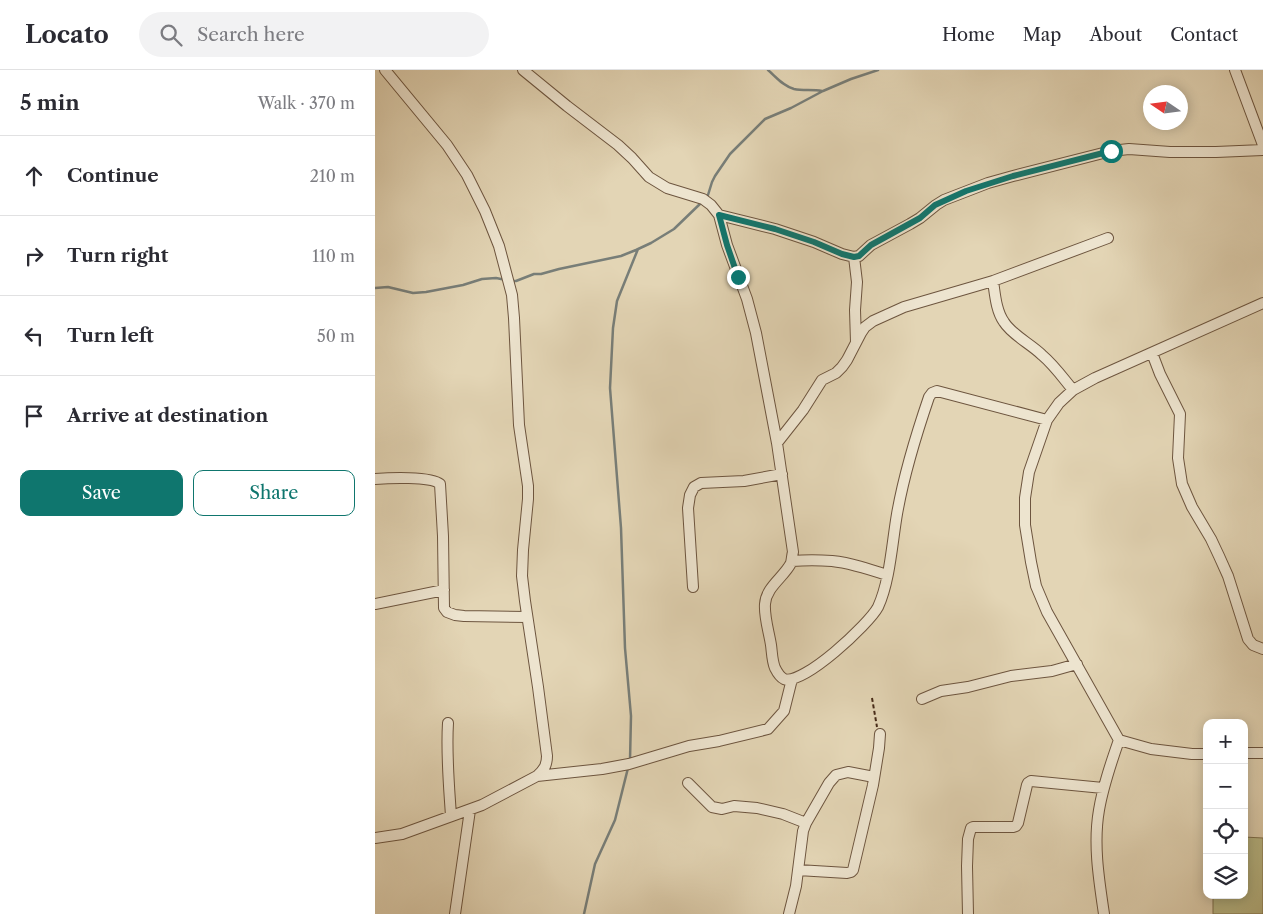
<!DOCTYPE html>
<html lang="en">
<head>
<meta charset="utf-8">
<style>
	body { margin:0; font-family:"Libre Caslon Text",serif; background:#f2f2f3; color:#2b2b33 }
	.controls { position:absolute; right:15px; bottom:15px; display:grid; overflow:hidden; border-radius:10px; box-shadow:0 2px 12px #0003 }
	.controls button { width:45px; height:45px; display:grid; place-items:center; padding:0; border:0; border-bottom:1px solid #e1e1e2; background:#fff; color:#2b2b33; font:25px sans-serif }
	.compass { position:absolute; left:768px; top:15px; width:45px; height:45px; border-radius:50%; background:#fff; box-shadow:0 2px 12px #0003; rotate:283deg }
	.stop { position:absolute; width:15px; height:15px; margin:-11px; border:4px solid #0f766e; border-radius:50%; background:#fff }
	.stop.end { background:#0f766e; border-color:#fff; box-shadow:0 1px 5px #0008 }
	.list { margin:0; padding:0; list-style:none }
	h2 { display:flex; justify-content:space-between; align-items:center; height:65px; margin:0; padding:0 20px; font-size:21px }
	h2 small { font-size:16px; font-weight:400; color:#7c7c81 }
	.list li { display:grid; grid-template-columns:32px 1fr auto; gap:15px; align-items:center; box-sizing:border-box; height:80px; padding:0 20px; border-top:1px solid #e1e1e2 }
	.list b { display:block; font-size:19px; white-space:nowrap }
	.list em { font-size:16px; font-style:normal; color:#7c7c81 }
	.actions { display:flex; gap:10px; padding:15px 20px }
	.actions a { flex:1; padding:11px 0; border:1px solid #0f766e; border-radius:10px; text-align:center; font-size:18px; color:#0f766e }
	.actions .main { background:#0f766e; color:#fff }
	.icon { flex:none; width:28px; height:28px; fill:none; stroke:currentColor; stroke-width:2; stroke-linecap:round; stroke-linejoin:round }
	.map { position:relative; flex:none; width:888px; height:844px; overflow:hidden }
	header { display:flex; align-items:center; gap:30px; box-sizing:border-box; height:70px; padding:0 25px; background:#fff; border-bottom:1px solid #e1e1e2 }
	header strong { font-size:24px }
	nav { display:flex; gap:28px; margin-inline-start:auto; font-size:18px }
	.search { width:350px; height:45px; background:#f2f2f3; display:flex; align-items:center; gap:12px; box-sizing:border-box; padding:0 18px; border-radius:28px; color:#7c7c81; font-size:19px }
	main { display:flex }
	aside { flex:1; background:#fff }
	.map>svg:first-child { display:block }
	.green { fill:#babb89; stroke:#807250 }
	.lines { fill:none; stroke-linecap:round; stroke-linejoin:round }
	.stream { stroke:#787e78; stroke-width:2.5 }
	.street-casing { stroke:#6d553f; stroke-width:12 }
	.path { stroke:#462a18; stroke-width:2; stroke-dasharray:4 2.5; stroke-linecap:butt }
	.street { stroke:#ede4cf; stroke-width:10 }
	.route { stroke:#0f766e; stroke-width:6 }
</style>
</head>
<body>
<header>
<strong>Locato</strong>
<div class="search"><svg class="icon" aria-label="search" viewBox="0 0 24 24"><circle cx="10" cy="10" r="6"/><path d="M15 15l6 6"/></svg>Search here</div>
<nav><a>Home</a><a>Map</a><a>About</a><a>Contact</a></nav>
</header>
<main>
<aside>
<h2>5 min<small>Walk · 370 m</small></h2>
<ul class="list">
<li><svg class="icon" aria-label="ahead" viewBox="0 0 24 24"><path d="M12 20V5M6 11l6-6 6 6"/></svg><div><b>Continue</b></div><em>210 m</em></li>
<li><svg class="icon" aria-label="right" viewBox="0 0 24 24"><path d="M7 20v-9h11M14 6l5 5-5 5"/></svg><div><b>Turn right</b></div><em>110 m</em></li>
<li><svg class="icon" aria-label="left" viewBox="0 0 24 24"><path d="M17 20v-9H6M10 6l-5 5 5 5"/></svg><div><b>Turn left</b></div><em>50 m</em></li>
<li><svg class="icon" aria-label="arrive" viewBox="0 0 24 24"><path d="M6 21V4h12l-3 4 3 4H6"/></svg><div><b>Arrive at destination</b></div></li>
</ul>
<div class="actions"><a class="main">Save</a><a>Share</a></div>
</aside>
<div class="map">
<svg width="888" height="844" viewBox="0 0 888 844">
	<rect width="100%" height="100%" fill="#e3d5b5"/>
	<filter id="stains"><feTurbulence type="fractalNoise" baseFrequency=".004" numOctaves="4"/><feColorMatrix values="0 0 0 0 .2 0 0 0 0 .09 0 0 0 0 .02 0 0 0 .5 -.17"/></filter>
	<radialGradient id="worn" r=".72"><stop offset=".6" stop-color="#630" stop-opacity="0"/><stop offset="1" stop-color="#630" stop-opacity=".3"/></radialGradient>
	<path class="green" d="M869 767 888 768V844H838V825H869Z"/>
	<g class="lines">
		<path class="stream" d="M393 0C401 7 408 16 419 19 428 21 438 19 447 21
			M330 128 333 125 337 112 340 106 355 84 390 49 416 38 448 21 476 9 503 0
			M136 211H141L159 204H166L184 199 246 186 261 180 276 173 299 159 327 132
			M0 218 13 217 38 223 51 222 88 215 107 209 121 208 131 210
			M255 690 256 646 250 578 246 458 235 318 238 258 242 231 263 179
			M209 844 220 794 240 750 253 698"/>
		<defs>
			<path id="street" d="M148 0 192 36 243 75 257 88 274 107 292 118 328 129 336 135 344 145 352 175 372 229 381 263 402 373 418 482C417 485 417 489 416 493 409 507 391 517 390 534 389 547 394 562 396 575 397 582 397 591 400 598 402 602 405 607 409 609 428 616 494 554 503 537 515 511 517 473 522 444 529 404 541 365 554 327L557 323 562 321 672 350
				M860 0 888 75
				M344 145 400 159 439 172 467 184 479 187 484 186 496 175 535 154 545 148 561 135 569 130 613 113 638 106 736 81 754 79 795 82H841L888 80
				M479 187 482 212 480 240 481 272
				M618 211C620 224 621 241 629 252 637 265 656 274 667 285 679 295 688 308 698 320
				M777 283 785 304 805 344 803 388 807 414 817 437 836 469 844 486 853 506 873 569 878 575 888 579
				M402 373 428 340 447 310 461 303 467 297 472 290 486 263 490 257 498 251 529 237 618 211 733 168
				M0 409C13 408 56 406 65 414L68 466 69 538 72 542 80 545 89 546 152 547
				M417 491C430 490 444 490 457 491 476 493 494 499 512 505
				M318 517 313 438 315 425 319 417 326 413 369 411 407 404
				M0 534 69 520
				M547 629 566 621 593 617 636 606 677 601 702 594
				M73 653C71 684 74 715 76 746
				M869 683H888
				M832 684H817L776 679 744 670 672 542 661 516 656 492 650 455V428L654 402 672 350 684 333 698 320 720 308 888 233
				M162 706 227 699 254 694 314 676 344 671 393 659 409 641 417 609
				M313 713 337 737 347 739 359 736 382 738 408 744 431 753
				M0 768 27 764 107 735 162 706C169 700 172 695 172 686L163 617 150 531 147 506 148 480 153 429V416L144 355 139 248 137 225 124 176 110 141 92 105 72 75 10 0
				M423 800 472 803 476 802 478 800 498 715 504 678 505 664
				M80 844 95 740
				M414 844 421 816 428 761 431 753 454 713 461 705 473 702 499 707
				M593 844 592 796 593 769 596 758 598 757H638L641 756 643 753 652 715 653 713 656 711 728 718
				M729 844C724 810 718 774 724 740 728 716 736 693 744 670"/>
		</defs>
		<use href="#street" class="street-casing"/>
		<path class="path" d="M497 628 502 657"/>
		<use href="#street" class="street"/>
	</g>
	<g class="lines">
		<path class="route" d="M363 207 352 175 344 145 400 159 439 172 467 184 479 187 484 186 496 175 545 148 560 135 591 121 638 106 736 81"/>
	</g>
	<rect width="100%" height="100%" filter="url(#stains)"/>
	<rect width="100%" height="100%" fill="url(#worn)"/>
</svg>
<div class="controls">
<button>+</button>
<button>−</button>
<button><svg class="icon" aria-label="locate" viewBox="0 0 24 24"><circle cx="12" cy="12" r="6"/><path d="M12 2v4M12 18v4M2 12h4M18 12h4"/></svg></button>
<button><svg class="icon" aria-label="layers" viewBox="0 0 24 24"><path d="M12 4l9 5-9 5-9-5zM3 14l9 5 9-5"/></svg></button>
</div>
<svg class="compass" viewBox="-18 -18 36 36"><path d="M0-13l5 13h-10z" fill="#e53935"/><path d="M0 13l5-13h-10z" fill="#7c7c81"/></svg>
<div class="stop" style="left:736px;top:81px"></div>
<div class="stop end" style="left:363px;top:207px"></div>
</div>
</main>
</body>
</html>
